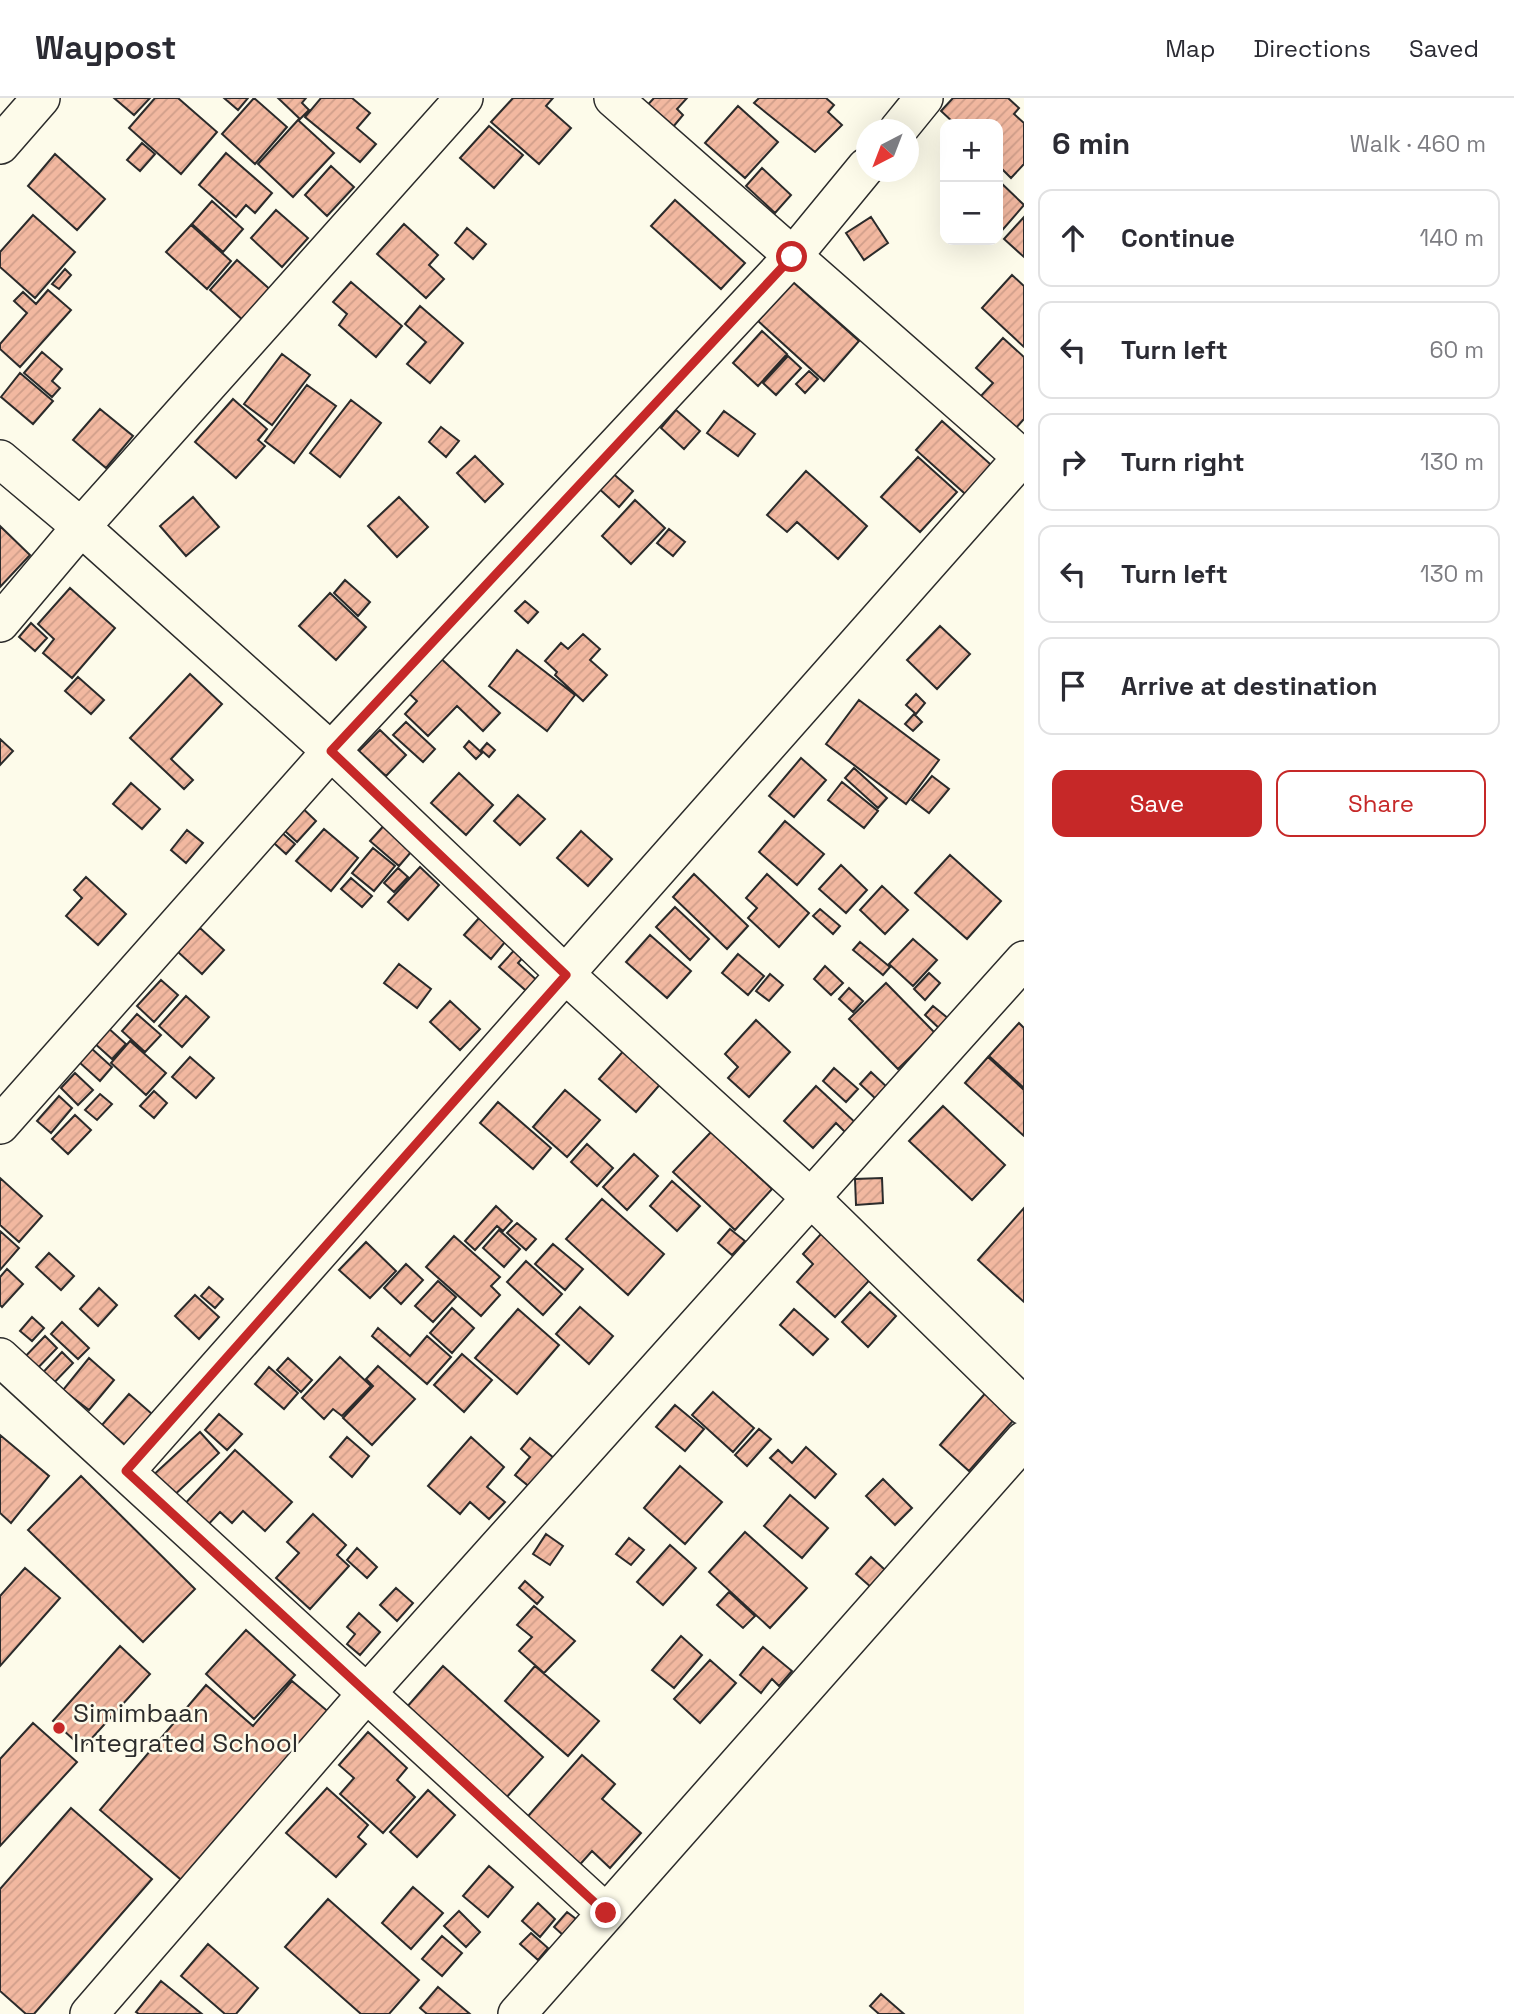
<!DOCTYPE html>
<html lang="en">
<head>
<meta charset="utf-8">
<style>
	body { margin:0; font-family:"Space Grotesk",sans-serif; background:#f7f7f7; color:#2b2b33 }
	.controls { position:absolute; right:21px; top:21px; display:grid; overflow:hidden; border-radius:14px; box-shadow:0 7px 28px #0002 }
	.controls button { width:63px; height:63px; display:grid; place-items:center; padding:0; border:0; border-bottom:2px solid #e1e1e2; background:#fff; color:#2b2b33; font:35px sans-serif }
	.compass { position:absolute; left:856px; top:21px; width:63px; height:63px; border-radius:50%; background:#fff; box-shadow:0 7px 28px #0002; rotate:222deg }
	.stop { position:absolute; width:21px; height:21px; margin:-16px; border:5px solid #c62828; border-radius:50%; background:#fff }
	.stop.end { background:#c62828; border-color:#fff; box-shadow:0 2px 7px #0008 }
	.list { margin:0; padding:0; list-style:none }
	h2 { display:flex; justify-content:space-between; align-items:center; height:91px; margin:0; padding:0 28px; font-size:30px }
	h2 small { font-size:23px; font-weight:400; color:#7c7c81 }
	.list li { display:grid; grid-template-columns:46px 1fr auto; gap:21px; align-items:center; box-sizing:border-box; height:98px; margin:0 14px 14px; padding:0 14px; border:2px solid #e1e1e2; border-radius:14px }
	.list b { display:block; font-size:26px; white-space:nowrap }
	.list em { font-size:23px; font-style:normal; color:#7c7c81 }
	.actions { display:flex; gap:14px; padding:21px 28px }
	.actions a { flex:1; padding:16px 0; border:2px solid #c62828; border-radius:14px; text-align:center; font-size:24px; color:#c62828 }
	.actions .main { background:#c62828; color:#fff }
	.icon { flex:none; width:38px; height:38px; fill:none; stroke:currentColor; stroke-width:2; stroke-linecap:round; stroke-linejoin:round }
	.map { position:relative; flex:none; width:1024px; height:1916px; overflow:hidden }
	header { display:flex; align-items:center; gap:42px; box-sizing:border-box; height:98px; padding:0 35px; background:#fff; border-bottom:2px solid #e1e1e2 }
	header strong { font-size:33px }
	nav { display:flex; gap:38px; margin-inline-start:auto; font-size:24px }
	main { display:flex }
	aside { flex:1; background:#fff }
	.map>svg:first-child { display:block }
	.building { fill:url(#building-hatch); stroke:#2b2b2b; stroke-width:2 }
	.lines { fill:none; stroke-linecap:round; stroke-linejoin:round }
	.minor-casing { stroke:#2b2b2b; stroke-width:40 }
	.minor { stroke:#fdfbea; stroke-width:37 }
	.route { stroke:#c62828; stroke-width:9 }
	.poi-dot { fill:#c62828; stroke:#fdfbea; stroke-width:2.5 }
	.labels { text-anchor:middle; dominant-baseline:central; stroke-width:5; stroke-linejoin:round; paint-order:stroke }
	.poi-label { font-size:26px; fill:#2b2b2b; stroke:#fdfbea; text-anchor:start }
</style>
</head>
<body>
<header>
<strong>Waypost</strong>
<nav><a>Map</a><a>Directions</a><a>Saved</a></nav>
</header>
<main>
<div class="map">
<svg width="1024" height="1916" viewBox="0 0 1024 1916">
	<defs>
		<pattern id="building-hatch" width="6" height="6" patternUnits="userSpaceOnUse" patternTransform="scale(1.75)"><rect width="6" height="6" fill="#f2b8a0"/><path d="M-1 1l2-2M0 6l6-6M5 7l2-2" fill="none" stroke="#d09e8a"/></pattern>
	</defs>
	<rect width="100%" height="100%" fill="#fdfbea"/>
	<path class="building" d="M114 0H150L134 17Z
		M155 0H178L217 34 181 76 129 30Z
		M224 0H248L238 12Z
		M254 0 287 29 255 66 222 36Z
		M278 0H306L302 5 309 12 300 21Z
		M321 0H352L370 15 357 30 376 46 360 64 305 19Z
		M513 0H553L546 8 571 30 539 66 491 24Z
		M654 0H687L677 11 683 17 668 35 642 13Z
		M759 0H826L834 7 828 14 842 27 815 54 754 5Z
		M953 0H1008L1019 10 1014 16 1024 25V66L1011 80 998 67V26H955L941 13Z
		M738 8 778 44 745 80 705 45Z
		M298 22 334 55 293 99 258 66Z
		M489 28 523 57 494 90 460 60Z
		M142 45 155 56 140 73 127 62Z
		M226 55 272 95 255 115 246 107 236 119 199 87Z
		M55 56 105 101 77 132 28 88Z
		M331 68 354 89 327 118 305 97Z
		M762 70 791 97 775 115 746 88Z
		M998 82 1024 107 998 137Z
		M675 102 745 165 721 191 651 128Z
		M212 103 243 131 223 154 192 126Z
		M276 112 308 140 282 169 251 140Z
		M33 117 75 154 35 200 0 169V154Z
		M871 119 888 145 864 162 846 135Z
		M1024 119V159L1004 141Z
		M404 126 438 157 429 167 444 181 426 200 377 156Z
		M191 127 231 163 207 191 166 154Z
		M467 130 486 146 473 161 455 145Z
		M237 162 273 194 246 225 210 192Z
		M65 171 71 177 59 191 52 186Z
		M1012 177 1024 188V249L982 210Z
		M351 184 402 228 376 259 339 227 347 216 333 204Z
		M793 184 859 243 824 283 758 223Z
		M48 192 71 212 20 269 0 251V246L27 215 14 203 23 194 36 206Z
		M420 208 463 245 430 285 407 266 426 244 405 226Z
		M762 233 787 256 758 288 733 265Z
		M1003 240 1024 259V321L1015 331 980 299 993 285 976 270Z
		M42 254 62 271 52 283 60 290 52 299 24 275Z
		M282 256 310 277 272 327 244 306Z
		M788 258 801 270 776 297 763 285Z
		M809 273 818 281 805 295 796 286Z
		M20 275 53 303 33 326 1 299Z
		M307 287 336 308 294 365 265 343Z
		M233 301 267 331 258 342 265 348 236 380 195 344Z
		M351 302 381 325 340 379 310 355Z
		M100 311 133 338 106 370 73 342Z
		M676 312 700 333 684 351 661 330Z
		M724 313 755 336 738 358 707 335Z
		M942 323 998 373 972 402 916 352Z
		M441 329 459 343 446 359 429 344Z
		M475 358 503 386 485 404 457 375Z
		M918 359 957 394 920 434 881 399Z
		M609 372 633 393 619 409 595 387Z
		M806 373 867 428 838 461 797 424 787 434 767 417Z
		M193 399 219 429 186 458 160 428Z
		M399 399 428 429 397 459 368 428Z
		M635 402 665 430 631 466 602 438Z
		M0 428 30 457 0 489Z
		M669 431 685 444 673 458 657 445Z
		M345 482 370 504 358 518 334 495Z
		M70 490 115 530 72 580 43 555 54 541 38 526Z
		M330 495 366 529 336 562 299 528Z
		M525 503 538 514 528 525 515 513Z
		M31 525 47 540 35 553 19 539Z
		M940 528 970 556 937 591 907 562Z
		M583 536 600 551 590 562 607 577 583 603 555 577 557 574 545 563 561 545 568 551Z
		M517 552 575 597 547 633 489 588Z
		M435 555 500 615 483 633 457 608 428 638 405 616 417 603 403 590Z
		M190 576 222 606 171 661 193 682 184 691 130 640Z
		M78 579 104 602 91 616 65 593Z
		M916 596 925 605 916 616 906 607Z
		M859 602 939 662 906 706 826 646Z
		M914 616 922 624 913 633 905 626Z
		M406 624 435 651 423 664 393 637Z
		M380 632 406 657 386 678 359 653Z
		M0 641 13 653 0 667Z
		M469 643 482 655 476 661 464 649Z
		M487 645 495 652 489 659 481 652Z
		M801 660 826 682 794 719 769 698Z
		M854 670 887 700 878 710 845 680Z
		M459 675 493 707 466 737 431 705Z
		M932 678 949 691 929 715 912 702Z
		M842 684 878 713 864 730 828 702Z
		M131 685 160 711 142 731 113 706Z
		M518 697 545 721 520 747 494 723Z
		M293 701 316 723 297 744 273 722Z
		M388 723 417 747 399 768 370 743Z
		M785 723 824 756 797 787 759 754Z
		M273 727 295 746 286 756 264 736Z
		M324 731 358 760 331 793 296 763Z
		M187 732 203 745 186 765 171 752Z
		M581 733 612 761 588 788 557 760Z
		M373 750 395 768 374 793 352 775Z
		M950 757 1001 803 967 841 915 795Z
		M841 767 867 792 846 815 819 791Z
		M420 769 439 787 408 822 388 804Z
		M398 770 408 779 394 794 384 785Z
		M694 776 748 828 727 851 673 799Z
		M767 776 809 815 779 849 748 820 757 810 746 800Z
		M86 779 126 816 98 847 66 818 82 800 74 792Z
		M351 780 372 798 362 809 341 791Z
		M882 788 908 812 885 836 860 812Z
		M675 809 709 841 690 862 656 829Z
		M820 811 840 828 833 836 813 818Z
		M479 820 505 844 491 861 464 837Z
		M200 830 224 852 202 876 178 854Z
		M650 837 691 873 667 900 626 864Z
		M913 841 937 862 913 888 889 866Z
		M860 844 890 869 883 877 853 852Z
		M519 847 528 854 518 865 542 887 532 898 499 869Z
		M738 856 764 878 748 897 722 875Z
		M399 866 431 891 417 910 384 885Z
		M825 868 843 885 831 897 814 881Z
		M929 875 940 885 925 902 914 891Z
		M770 876 783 887 769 903 756 893Z
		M161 882 178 897 154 924 137 908Z
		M886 885 935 935 898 971 849 921Z
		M849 890 863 903 853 914 839 901Z
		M186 898 209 919 182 949 159 928Z
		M450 903 480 931 460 952 430 924Z
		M933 908 949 921 940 931 925 917Z
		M137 916 161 937 145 954 122 933Z
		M756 922 790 954 749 999 728 980 738 969 725 956Z
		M1019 925 1024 930V990L989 958Z
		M107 929 126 946 112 961 93 944Z
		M130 943 166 975 146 997 111 965Z
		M91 950 112 969 100 983 79 964Z
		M626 950 663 983 636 1014 599 981Z
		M190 959 214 980 196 1000 172 979Z
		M988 959 1024 992V1038L965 985Z
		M834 970 858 991 846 1004 823 983Z
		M871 974 888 990 877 1002 860 986Z
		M75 975 93 992 78 1007 61 990Z
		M816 988 858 1027 849 1038 836 1025 813 1050 784 1023Z
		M565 992 600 1022 567 1059 533 1029Z
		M154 993 167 1005 154 1020 140 1008Z
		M100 996 112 1006 97 1022 85 1012Z
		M59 998 72 1010 51 1035 37 1023Z
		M498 1004 551 1050 533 1071 480 1025Z
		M943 1008 1005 1067 972 1102 909 1043Z
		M75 1017 91 1032 68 1056 52 1041Z
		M711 1034 772 1091 735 1132 673 1074Z
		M587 1046 613 1070 597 1088 571 1064Z
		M634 1056 658 1078 627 1112 603 1089Z
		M0 1080 42 1118 19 1144 0 1127Z
		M882 1080 883 1105 856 1107 855 1081Z
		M672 1083 700 1108 677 1133 650 1108Z
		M602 1101 664 1156 628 1197 566 1141Z
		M496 1108 512 1123 503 1133 497 1128 475 1152 465 1143Z
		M1024 1110V1204L978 1162Z
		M517 1125 536 1141 526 1152 507 1135Z
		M829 1127 878 1173 835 1219 797 1184 813 1166 803 1156Z
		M730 1131 745 1143 732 1157 718 1145Z
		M499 1132 520 1151 504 1169 483 1150Z
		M0 1133 19 1150 0 1172Z
		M454 1138 500 1179 491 1188 500 1197 481 1218 426 1169Z
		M366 1144 396 1173 370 1200 339 1172Z
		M553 1146 583 1171 565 1192 535 1166Z
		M49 1155 74 1178 61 1192 36 1169Z
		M526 1163 562 1196 543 1217 507 1184Z
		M406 1166 423 1182 401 1206 384 1190Z
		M7 1171 23 1186 2 1209 0 1207V1179Z
		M438 1183 456 1199 433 1224 415 1208Z
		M209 1189 223 1201 215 1210 201 1198Z
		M99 1190 117 1207 98 1228 80 1211Z
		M870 1194 896 1218 868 1249 842 1224Z
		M195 1197 219 1219 199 1241 175 1218Z
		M580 1209 613 1238 589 1266 556 1236Z
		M452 1210 474 1230 452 1255 430 1235Z
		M518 1211 559 1247 517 1296 475 1260Z
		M794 1211 828 1241 813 1257 780 1227Z
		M32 1219 44 1230 32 1243 20 1233Z
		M62 1224 89 1250 78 1261 51 1236Z
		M378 1230 410 1258 427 1238 451 1259 427 1286 372 1238Z
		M45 1238 57 1250 31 1277 19 1265Z
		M62 1254 73 1265 47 1292 36 1282Z
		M462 1256 492 1282 464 1314 434 1287Z
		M340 1259 371 1288 342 1318 333 1311 324 1321 302 1300Z
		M89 1260 114 1282 89 1312 63 1292Z
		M288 1260 312 1282 301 1294 277 1272Z
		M378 1268 415 1301 372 1347 343 1320 373 1288 366 1281Z
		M269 1269 298 1295 284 1311 255 1286Z
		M989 1291 1018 1317 969 1373 940 1347Z
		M713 1294 754 1330 733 1354 692 1317Z
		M129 1296 159 1322 132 1353 102 1327Z
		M675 1307 704 1331 685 1353 656 1329Z
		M219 1316 242 1336 227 1352 205 1332Z
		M759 1331 771 1341 747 1368 735 1357Z
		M200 1334 219 1355 169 1402 149 1381Z
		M0 1337 49 1378 11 1425 0 1415Z
		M347 1339 369 1358 352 1379 330 1359Z
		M471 1339 504 1369 487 1389 505 1404 489 1421 470 1404 460 1416 428 1388Z
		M530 1340 555 1361 531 1390 515 1377 530 1359 521 1351Z
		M806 1349 836 1376 815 1400 770 1360 778 1352 792 1365Z
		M235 1352 292 1404 265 1433 243 1413 232 1425 220 1414 204 1431 181 1410Z
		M680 1368 722 1404 685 1446 644 1410Z
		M81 1378 195 1491 143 1544 28 1432Z
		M883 1381 912 1410 895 1427 866 1398Z
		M790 1397 828 1430 802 1460 764 1428Z
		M313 1416 346 1447 337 1457 349 1468 310 1511 276 1480 299 1455 287 1444Z
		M745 1434 807 1490 770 1530 709 1474Z
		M546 1436 563 1448 550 1467 533 1456Z
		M629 1440 644 1452 631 1467 616 1456Z
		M670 1447 696 1470 663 1507 637 1484Z
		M357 1450 377 1469 367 1480 347 1462Z
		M871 1459 895 1481 880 1497 856 1476Z
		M25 1470 60 1500 0 1568V1498Z
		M525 1483 543 1499 537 1506 519 1490Z
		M396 1490 413 1505 397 1523 380 1507Z
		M729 1494 755 1518 743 1530 717 1507Z
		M534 1508 575 1543 544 1575 519 1553 532 1539 517 1527Z
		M359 1515 380 1534 360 1557 347 1546 355 1536 347 1529Z
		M246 1532 295 1577 254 1621 206 1576Z
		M681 1538 702 1557 674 1590 652 1572Z
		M120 1548 150 1576 83 1650 53 1623Z
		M763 1549 792 1573 779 1588 772 1581 761 1595 740 1577Z
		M710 1562 736 1585 700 1625 674 1601Z
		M443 1568 543 1659 506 1700 406 1610Z
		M535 1568 599 1623 568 1658 505 1603Z
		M292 1583 331 1616 186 1786 100 1712 206 1587 253 1628Z
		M33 1625 77 1664 0 1748V1661Z
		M368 1634 407 1670 397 1682 415 1699 383 1735 340 1696 354 1680 339 1667Z
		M582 1657 615 1686 602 1701 641 1735 610 1770 592 1753 575 1772 522 1725Z
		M327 1690 368 1727 358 1739 366 1746 336 1779 286 1735Z
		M428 1692 455 1717 417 1759 390 1734Z
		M71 1710 152 1781 34 1916H26L0 1893V1791Z
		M489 1768 513 1789 488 1819 463 1798Z
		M413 1789 443 1815 411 1851 382 1825Z
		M328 1801 419 1882 389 1916H361L285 1849Z
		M538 1805 555 1821 540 1839 522 1823Z
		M459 1813 480 1834 466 1849 444 1828Z
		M567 1814 576 1821 563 1837 554 1829Z
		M531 1835 548 1850 538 1862 520 1846Z
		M442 1838 462 1855 442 1878 422 1861Z
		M208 1846 258 1890 236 1916H225L181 1878Z
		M161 1883 202 1916H139L136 1914Z
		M438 1889 470 1916H427L420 1910Z
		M881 1896 904 1916H879L870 1908Z"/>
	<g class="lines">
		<defs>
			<path id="minor" d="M613 0 1024 361
				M898 32 924 0
				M0 47 41 0
				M0 361 81 429 331 653 566 877 811 1100 1024 1308
				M0 525 81 429 464 0
				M0 1027 331 653 792 159 866 69
				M0 1259 606 1815
				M126 1373 1024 357
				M89 1916 367 1595 1024 862
				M517 1916 1024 1342"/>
		</defs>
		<use href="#minor" class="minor-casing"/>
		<use href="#minor" class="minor"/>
	</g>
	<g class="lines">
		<path class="route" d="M606 1815 126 1373 566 877 331 653 792 159"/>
	</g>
	<circle class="poi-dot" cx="59" cy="1630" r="7"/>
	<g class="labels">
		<g class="poi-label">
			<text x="73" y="1615">Simimbaan<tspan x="73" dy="30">Integrated School</tspan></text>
		</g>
	</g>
</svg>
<div class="controls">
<button>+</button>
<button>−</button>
</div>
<svg class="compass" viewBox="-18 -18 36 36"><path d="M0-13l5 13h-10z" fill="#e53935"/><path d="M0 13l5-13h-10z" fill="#7c7c81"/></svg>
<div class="stop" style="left:792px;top:159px"></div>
<div class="stop end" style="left:606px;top:1815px"></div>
</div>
<aside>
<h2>6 min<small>Walk · 460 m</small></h2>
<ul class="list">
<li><svg class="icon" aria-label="ahead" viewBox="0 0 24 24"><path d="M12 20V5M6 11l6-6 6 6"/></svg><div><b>Continue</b></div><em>140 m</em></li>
<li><svg class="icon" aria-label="left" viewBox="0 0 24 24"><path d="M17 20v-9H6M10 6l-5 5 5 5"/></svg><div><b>Turn left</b></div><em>60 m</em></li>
<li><svg class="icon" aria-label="right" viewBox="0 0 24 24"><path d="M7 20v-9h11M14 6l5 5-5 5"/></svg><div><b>Turn right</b></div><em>130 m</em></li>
<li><svg class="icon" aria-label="left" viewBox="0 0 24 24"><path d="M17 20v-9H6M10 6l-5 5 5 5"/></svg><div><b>Turn left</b></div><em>130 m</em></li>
<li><svg class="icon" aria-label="arrive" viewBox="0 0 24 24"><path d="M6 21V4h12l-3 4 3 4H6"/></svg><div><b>Arrive at destination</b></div></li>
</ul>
<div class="actions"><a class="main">Save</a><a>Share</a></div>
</aside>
</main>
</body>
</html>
